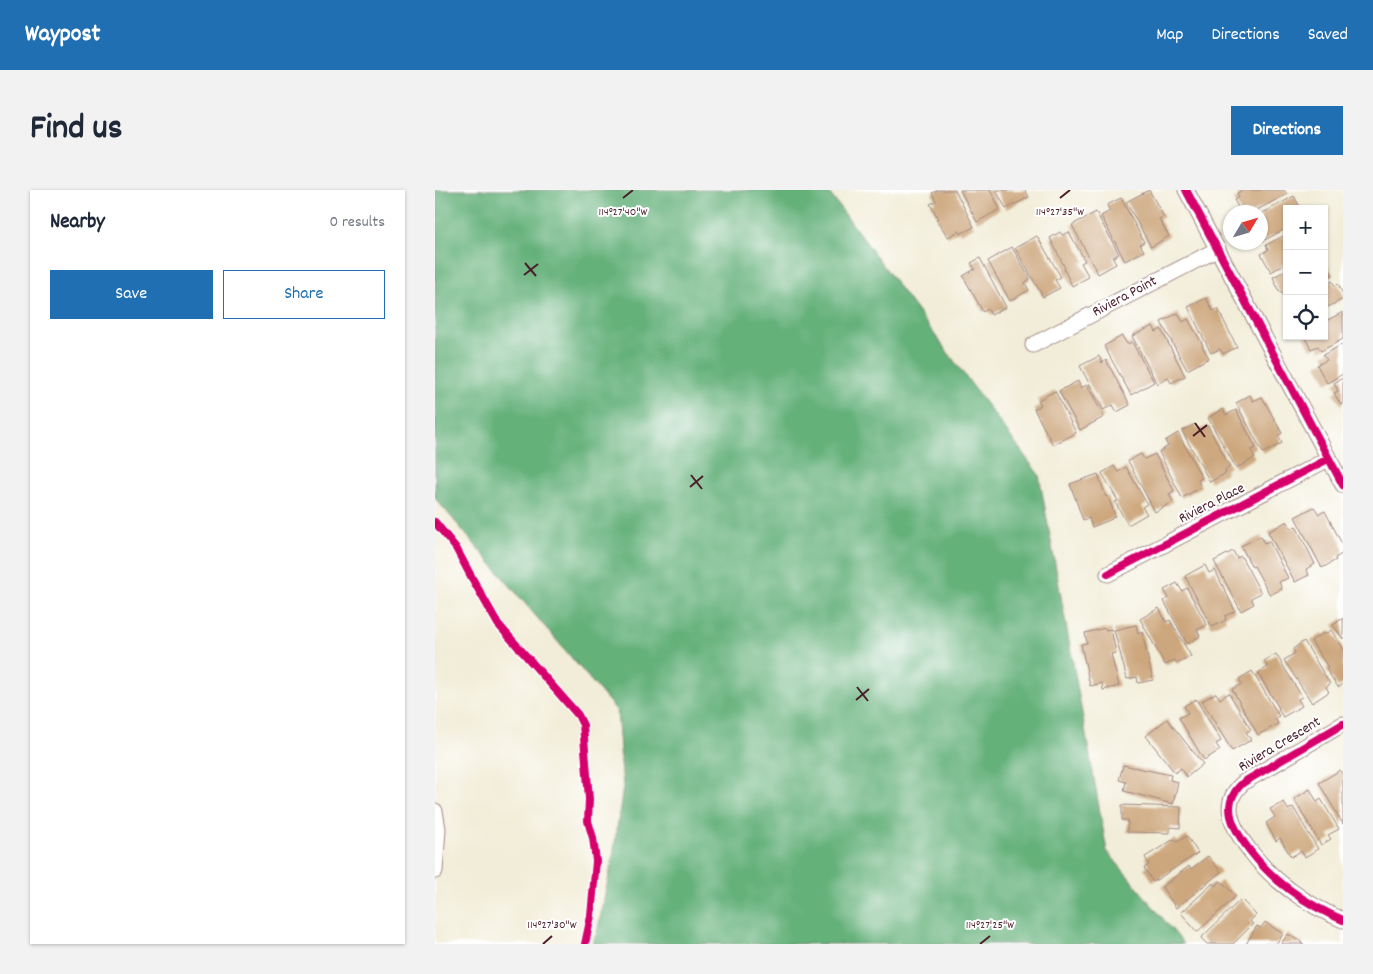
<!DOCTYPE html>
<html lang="en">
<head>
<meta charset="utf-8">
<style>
	body { margin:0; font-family:Dekko,sans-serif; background:#f2f2f3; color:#1f2937 }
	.controls { position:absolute; right:15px; top:15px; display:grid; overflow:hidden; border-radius:0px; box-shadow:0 1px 4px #0004 }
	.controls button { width:45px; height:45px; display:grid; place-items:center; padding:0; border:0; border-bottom:1px solid #e0e1e3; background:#fff; color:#1f2937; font:25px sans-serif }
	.compass { position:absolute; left:788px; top:15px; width:45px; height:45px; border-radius:50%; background:#fff; box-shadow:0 1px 4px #0004; rotate:52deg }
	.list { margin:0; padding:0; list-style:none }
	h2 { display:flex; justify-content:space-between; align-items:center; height:65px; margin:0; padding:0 20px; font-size:21px }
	h2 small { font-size:16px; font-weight:400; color:#747a83 }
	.actions { display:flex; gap:10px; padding:15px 20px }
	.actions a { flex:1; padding:11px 0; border:1px solid #1f6fb2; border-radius:0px; text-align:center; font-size:18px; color:#1f6fb2 }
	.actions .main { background:#1f6fb2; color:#fff }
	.icon { flex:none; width:28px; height:28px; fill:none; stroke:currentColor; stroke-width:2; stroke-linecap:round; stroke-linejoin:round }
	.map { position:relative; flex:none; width:908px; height:754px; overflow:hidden; border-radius:0px }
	header { display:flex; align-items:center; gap:30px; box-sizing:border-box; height:70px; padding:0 25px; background:#1f6fb2; color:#fff }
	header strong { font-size:24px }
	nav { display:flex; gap:28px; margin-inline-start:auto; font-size:18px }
	.intro { display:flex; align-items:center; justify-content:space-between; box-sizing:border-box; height:120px; padding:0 30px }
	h1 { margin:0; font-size:35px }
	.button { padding:12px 22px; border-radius:0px; background:#1f6fb2; color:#fff; font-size:18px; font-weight:700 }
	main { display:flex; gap:30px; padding:0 30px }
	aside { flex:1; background:#fff; border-radius:0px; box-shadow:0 1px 4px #0004 }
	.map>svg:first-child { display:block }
	.forest { fill:#65b17a; stroke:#586852 }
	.building { fill:#cca67c }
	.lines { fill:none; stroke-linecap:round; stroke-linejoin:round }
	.street-casing { stroke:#9e8682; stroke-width:17 }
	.street { stroke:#fff; stroke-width:15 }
	.cycleway-casing { stroke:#fff; stroke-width:11 }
	.cycleway { stroke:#d6006c; stroke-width:8 }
	.ticks { fill:none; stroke:#4a1f2b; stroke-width:2 }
	.labels { text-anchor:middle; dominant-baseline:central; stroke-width:4; stroke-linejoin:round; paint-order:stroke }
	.street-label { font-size:15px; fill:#4a1f2b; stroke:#fff }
	.ticks-label { font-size:12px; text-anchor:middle; fill:#4a1f2b; stroke:#fff; stroke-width:4; stroke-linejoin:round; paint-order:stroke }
</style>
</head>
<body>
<header>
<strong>Waypost</strong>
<nav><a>Map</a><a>Directions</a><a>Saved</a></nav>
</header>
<div class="intro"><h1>Find us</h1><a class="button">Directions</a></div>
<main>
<aside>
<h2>Nearby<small>0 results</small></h2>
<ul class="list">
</ul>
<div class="actions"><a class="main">Save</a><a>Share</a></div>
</aside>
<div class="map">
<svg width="908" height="754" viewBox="0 0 908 754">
	<rect width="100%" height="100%" fill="#fff"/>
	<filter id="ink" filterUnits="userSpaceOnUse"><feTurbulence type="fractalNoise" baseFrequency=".02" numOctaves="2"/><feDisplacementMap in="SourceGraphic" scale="10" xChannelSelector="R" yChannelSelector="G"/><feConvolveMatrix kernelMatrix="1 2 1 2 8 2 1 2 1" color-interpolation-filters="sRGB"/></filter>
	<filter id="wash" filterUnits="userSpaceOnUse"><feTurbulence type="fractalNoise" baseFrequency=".0096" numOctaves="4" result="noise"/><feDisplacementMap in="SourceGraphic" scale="20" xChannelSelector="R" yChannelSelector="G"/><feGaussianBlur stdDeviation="1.12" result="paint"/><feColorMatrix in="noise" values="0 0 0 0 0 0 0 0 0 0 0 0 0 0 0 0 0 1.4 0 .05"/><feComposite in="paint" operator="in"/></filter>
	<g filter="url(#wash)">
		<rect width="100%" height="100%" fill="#f2edd8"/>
		<path class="forest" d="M0 0H392L604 285 672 661 749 754H157L162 743 178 666 188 597 182 521 0 308Z"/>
		<g id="blocks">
			<path class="building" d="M503 0H520L539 37 525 44 524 41 513 47 501 29 503 28 495 14 501 11 497 3Z
				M525 0H555L565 19 542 32Z
				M561 0H590L594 7 571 19Z
				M714 0 729 27 724 29 734 46 716 57 691 12Z
				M808 0H849L852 4 818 22H806L799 10 804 7 802 3Z
				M859 6 866 19H852V38L828 51 826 47V24Z
				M686 8 709 52 705 54 709 61 690 71 666 26 675 21 672 15Z
				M661 22 684 64 678 67 681 74 663 84 637 35Z
				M625 42 627 45 634 42 650 71 646 73 654 87 637 96 629 79 630 78 615 48Z
				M852 44V73L836 82 826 64 833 60 831 55Z
				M602 46 626 87 620 90 625 98 608 107 580 58Z
				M577 57 595 89 590 93 594 100 575 111 553 71Z
				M545 68 571 117 556 125 553 119 548 122 528 86 540 79 536 73Z
				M889 70 898 85 889 89Z
				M852 80V102L847 104 845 101 844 102 838 87Z
				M897 91 900 96 903 94 908 104V109L889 119V95Z
				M771 108 778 121 783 119 802 157 788 164 785 159 776 163 753 117Z
				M908 122V149L886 161 883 156 876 159 869 146H889V132Z
				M743 123 748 132 753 129 768 155 767 156 774 168 752 180 726 132Z
				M718 136 721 142 726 139 750 186 736 193 733 187 722 194 697 146Z
				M687 146 692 154 697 152 719 192 696 205 669 156Z
				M908 154V184L892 193 882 175 892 170 888 165Z
				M664 166 667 173 671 170 695 215 682 222 678 215 668 220 645 176Z
				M908 188V213L906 215 899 203 903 201 899 193Z
				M643 191 646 198 652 195 669 227 645 240 624 201Z
				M620 201 641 243 618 255 599 219 606 215 603 210Z
				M815 205 818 211 827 207 847 243 843 246 847 253 828 263 801 213Z
				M788 219 791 225 801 220 821 258 816 260 820 268 801 278 773 228Z
				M760 234 764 240 773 236 795 277 790 280 791 283 775 292 747 241Z
				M743 243 767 288 763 290 766 297 747 308 724 262 733 256 730 251Z
				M706 264 709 269 720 264 739 301 734 304 738 312 720 322 693 271Z
				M679 276 683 282 691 277 712 314 707 317 712 324 693 335 680 312 683 311 667 283Z
				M663 284 671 307 673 306 680 326 676 328 677 329 657 337 654 328 648 330 635 294Z
				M879 317 884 324 890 321 908 356V363L900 368 901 370 887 378 860 327Z
				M852 331 856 339 861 336 880 374 871 379 874 385 860 392 833 342Z
				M826 346 829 353 834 351 853 388 844 392 847 399 835 405 819 376 817 377 806 356Z
				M798 361 802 368 806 366 826 403 816 408 819 414 806 421 779 371Z
				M770 375 774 383 780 380 800 421 790 426 791 430 777 437 750 386Z
				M742 393 747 401 752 398 772 435 762 440 765 446 752 454 729 411 734 408 729 400Z
				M724 418 731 432 735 430 756 466 742 474 740 470 730 475 705 429Z
				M908 428V449L898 435Z
				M701 435 703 443 707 442 718 490 703 493 702 487 692 489 679 440Z
				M670 438 671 440 676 439 681 463 676 464 684 496 668 500 667 493 655 496 646 454 652 453 650 443Z
				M896 440 908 458V494L903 497 891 479 893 477 876 451 888 443 889 445Z
				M869 451 895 494 891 497 894 502 877 513 849 470 860 463 858 459Z
				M841 464 867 507 863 509 867 516 848 527 843 519 844 518 823 483 833 477 829 471Z
				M817 481 844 526 840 528 843 534 823 545 797 499 807 494 804 489Z
				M781 503 785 509 794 503 816 540 811 542 816 550 797 561 767 511Z
				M761 509 786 551 781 554 785 560 769 570 744 528 753 523 749 516Z
				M732 529 768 574 752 587 746 578 740 583 711 546Z
				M688 575 736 585 735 590 743 592 738 614 689 601 691 592 684 590Z
				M905 580 908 585V634L884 593Z
				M875 599 882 612 886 609 904 639 893 645 896 649 886 655 859 609Z
				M849 612 853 620 858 617 883 659 870 667 866 661 856 667 845 648 841 651 831 633 840 627 835 619Z
				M687 615 746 617 745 638 735 637V643L692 642 693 630H687Z
				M752 646 763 663 718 692 709 678 714 675 710 667 739 649 742 652Z
				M773 666 786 682 741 718 727 697 754 676 756 679Z
				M786 691 801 706 762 742 746 723 778 693 780 696Z
				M806 709 821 725 815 731 818 734 798 754H772L766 748Z
				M830 732 848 744 841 754H811L822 736 826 738Z
				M853 744 869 754H846Z"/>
		</g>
	</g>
	<g filter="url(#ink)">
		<use href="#blocks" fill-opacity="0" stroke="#9e8682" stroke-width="1"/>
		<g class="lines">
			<defs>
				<path id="street" d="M751 0 908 295
					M598 155 783 59
					M673 384 893 269
					M908 534 809 592C803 597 798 603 796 611 788 639 834 685 855 700 871 712 889 722 908 730
					M0 621 3 639 0 681"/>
			</defs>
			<use href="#street" class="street-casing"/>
			<use href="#street" class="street"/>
			<defs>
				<path id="cycleway" d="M751 0 908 295
					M0 332 21 358 37 388 63 434 143 525 148 535 154 609 153 631 158 648 161 671 156 726 150 754
					M673 384 893 269
					M908 534 809 592C803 597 798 603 796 611 788 639 834 685 855 700 871 712 889 722 908 730"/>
			</defs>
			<use href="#cycleway" class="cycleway-casing"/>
			<use href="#cycleway" class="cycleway"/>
		</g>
	</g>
	<path class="ticks" d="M188 8 198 0M625 8 635 0M90 73 101 86M89 85 103 74M760 233 770 247M758 246 772 235M256 285 267 299M255 297 268 286M422 497 433 511M421 510 434 499M108 754 117 746M545 754 555 746"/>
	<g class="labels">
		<g class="street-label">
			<text transform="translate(690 107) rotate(-28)">Riviera Point</text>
			<text transform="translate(777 314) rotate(-27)">Riviera Place</text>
			<text transform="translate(845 555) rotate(-31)">Riviera Crescent</text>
		</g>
	</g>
	<g class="ticks-label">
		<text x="188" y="25">114°27'40"W</text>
		<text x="625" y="25">114°27'35"W</text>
		<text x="117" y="738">114°27'30"W</text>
		<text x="555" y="738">114°27'25"W</text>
	</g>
</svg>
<div class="controls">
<button>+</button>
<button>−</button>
<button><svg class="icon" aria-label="locate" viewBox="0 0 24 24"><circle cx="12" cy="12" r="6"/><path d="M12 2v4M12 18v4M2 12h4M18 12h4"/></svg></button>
</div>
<svg class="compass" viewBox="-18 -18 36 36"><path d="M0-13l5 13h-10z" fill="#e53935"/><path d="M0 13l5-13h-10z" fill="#747a83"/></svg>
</div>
</main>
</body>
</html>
